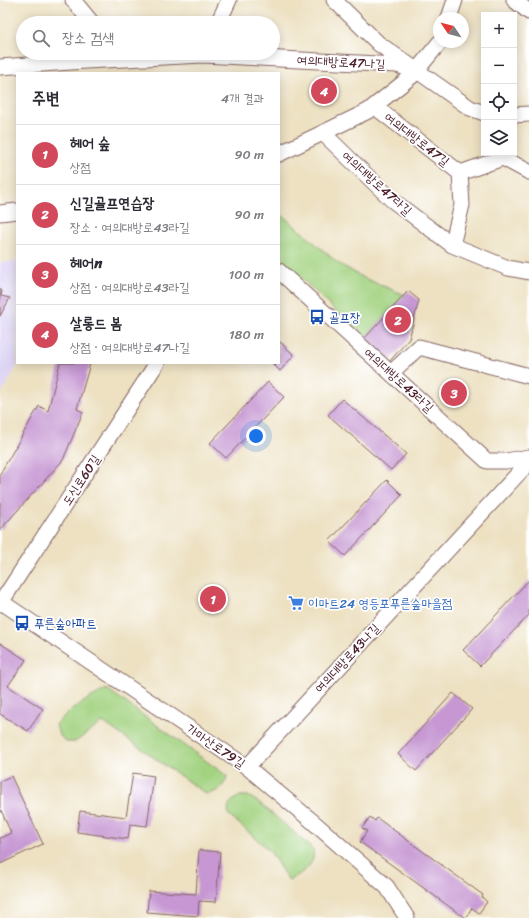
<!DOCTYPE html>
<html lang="ko">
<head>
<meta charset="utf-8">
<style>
	body { margin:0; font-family:Sriracha,"Poor Story",sans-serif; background:#f7f7f7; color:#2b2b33 }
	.controls { position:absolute; right:12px; top:12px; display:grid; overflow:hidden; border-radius:0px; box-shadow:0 2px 10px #0003 }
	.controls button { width:36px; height:36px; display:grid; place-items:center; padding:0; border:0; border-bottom:1px solid #e1e1e2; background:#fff; color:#2b2b33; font:20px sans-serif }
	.compass { position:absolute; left:433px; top:12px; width:36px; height:36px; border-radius:50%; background:#fff; box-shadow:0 2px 10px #0003; rotate:305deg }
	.you { position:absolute; left:256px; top:436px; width:14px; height:14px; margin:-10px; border:3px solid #fff; border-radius:50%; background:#1a73e8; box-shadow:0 0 0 6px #1a73e833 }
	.badge { display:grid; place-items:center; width:26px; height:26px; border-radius:50%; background:#d1495b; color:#fff; font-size:13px; font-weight:700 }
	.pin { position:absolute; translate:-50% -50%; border:2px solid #fff; box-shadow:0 1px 4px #0006 }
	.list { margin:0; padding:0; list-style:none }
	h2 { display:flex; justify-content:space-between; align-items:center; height:52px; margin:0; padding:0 16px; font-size:17px }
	h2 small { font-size:13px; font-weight:400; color:#7c7c81 }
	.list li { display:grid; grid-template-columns:26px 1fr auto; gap:12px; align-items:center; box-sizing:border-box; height:60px; padding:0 16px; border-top:1px solid #e1e1e2 }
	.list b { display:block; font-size:15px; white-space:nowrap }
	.list p { margin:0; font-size:13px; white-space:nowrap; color:#7c7c81 }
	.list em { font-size:13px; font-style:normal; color:#7c7c81 }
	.icon { flex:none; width:22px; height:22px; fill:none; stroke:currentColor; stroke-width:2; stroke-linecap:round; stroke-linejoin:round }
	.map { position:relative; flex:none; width:529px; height:918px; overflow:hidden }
	.search { position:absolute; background:#fff; box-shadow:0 2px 10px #0003; left:16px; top:16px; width:264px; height:44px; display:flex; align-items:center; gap:10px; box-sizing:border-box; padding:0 14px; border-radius:22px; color:#7c7c81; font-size:15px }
	.panel { position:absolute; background:#fff; box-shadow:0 2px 10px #0003; left:16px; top:72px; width:264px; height:292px; border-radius:0px }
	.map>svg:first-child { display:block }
	.built { fill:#ded5f5 }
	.green { fill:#a3d381; stroke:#767956 }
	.building { fill:#c697d3 }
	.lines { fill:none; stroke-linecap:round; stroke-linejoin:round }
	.minor-casing { stroke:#836360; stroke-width:17 }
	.minor { stroke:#fff; stroke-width:15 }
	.labels { text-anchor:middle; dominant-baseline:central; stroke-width:3.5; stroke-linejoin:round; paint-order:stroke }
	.street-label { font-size:13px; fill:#4a1f2b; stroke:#fff }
	.transit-label { font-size:13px; fill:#164399; stroke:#fff; text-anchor:start }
	.shop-label { font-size:13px; fill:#366cbe; stroke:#fff; text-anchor:start }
</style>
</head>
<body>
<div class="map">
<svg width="529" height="918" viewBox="0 0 529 918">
	<rect width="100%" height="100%" fill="#fff"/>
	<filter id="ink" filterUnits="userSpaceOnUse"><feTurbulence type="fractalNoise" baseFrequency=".025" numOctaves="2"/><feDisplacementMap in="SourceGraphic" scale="8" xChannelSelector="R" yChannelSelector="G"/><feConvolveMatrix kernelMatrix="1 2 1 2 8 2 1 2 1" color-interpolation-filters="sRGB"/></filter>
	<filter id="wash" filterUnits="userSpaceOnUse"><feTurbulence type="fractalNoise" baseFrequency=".012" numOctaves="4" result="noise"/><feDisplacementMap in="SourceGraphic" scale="16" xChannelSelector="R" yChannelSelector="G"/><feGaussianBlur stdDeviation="0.9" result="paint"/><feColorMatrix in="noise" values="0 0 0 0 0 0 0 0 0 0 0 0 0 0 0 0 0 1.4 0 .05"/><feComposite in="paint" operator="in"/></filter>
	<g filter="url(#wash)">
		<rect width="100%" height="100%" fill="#ede1c2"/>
		<path class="built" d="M17 261V363H19L0 395V262Z"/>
		<path class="green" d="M283 216 338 263 364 278 405 295 364 339 279 256V220Z
			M107 689 227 776C225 787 216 793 206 794L103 722 75 742H67L59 735 56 725C67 710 91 697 107 689Z
			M240 796H248L261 804 313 849C317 864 301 874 289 880L286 877 270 851 229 815C226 803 231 802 240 796Z"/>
		<g id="blocks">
			<path class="building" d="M0 289 2 291 1 296 10 298 0 316Z
				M408 291 419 300 409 339 389 362 364 339Z
				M279 341 294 355 280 371 272 363H279Z
				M60 363H86L90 364 77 409 83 412 63 460 0 530V474L39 406 48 411Z
				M268 382 284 397 226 458 210 443Z
				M342 399 406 454 391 470 328 415Z
				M387 480 402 495 345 556 329 541Z
				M529 580V615L480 666 463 650Z
				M0 643 26 660 8 686 43 709 28 731 0 714Z
				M453 693 472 709 416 771 398 754Z
				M133 773 154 776 147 826 130 824 128 839 77 832 80 811 126 817Z
				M11 776 43 844 0 864V838L11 833 0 808V781Z
				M370 817 375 821 377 818 483 895 482 897 487 902 479 913 472 908 465 918 360 842 367 831 362 828Z
				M199 850 220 852 216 902 199 901 198 916 147 912 149 891 196 894Z"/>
		</g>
	</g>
	<g filter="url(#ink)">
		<use href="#blocks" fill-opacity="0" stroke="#836360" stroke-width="1"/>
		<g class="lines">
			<defs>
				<path id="minor" d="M73 0 92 23
					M334 0 379 44 470 108 484 113
					M514 0 529 12
					M449 18 455 0
					M218 23 229 0
					M0 67 85 61 203 55 397 65 417 71
					M374 106 460 173
					M514 115 529 114
					M323 133 392 200 452 245 508 268 529 272
					M279 154 368 111 412 76 440 42
					M460 173 503 158 529 172
					M0 213 17 211
					M452 245 462 205 460 173
					M279 271 487 461H506L529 457
					M391 373 419 347 529 376
					M0 601 247 767 312 821 387 887 407 918
					M0 604 157 363
					M247 767 529 462"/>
			</defs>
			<use href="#minor" class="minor-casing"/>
			<use href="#minor" class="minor"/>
		</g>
	</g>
	<defs>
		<symbol id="bus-bare" viewBox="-9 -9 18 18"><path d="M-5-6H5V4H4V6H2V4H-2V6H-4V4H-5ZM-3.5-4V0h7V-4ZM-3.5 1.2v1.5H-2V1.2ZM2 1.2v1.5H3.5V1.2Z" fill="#1a4fb4" stroke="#fff" stroke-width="2.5" paint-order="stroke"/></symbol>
		<symbol id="supermarket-bare" viewBox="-9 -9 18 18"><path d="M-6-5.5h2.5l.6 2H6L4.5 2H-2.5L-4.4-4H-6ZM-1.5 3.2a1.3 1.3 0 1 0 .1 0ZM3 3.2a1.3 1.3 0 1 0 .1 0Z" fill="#3f7fe0" stroke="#fff" stroke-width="2.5" paint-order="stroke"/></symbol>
	</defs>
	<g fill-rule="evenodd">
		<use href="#bus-bare" x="306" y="306" width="22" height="22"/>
		<use href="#supermarket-bare" x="285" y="592" width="22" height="22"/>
		<use href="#bus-bare" x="11" y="612" width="22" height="22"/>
	</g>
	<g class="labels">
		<g class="street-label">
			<text transform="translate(341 62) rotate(3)">여의대방로47나길</text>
			<text transform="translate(417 139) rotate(38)">여의대방로47길</text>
			<text transform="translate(377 183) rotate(42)">여의대방로47라길</text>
			<text transform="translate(399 380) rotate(42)">여의대방로43라길</text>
			<text transform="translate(81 480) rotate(-57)">도신로60길</text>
			<text transform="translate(347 658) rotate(-47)">여의대방로43나길</text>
			<text transform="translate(216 746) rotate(34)">가마산로79길</text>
		</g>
		<g class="transit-label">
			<text x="329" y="317">골프장</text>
			<text x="34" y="623">푸른숲아파트</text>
		</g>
		<g class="shop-label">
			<text x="308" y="603">이마트24 영등포푸른숲마을점</text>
		</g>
	</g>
</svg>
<div class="controls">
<button>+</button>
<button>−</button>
<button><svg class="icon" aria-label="locate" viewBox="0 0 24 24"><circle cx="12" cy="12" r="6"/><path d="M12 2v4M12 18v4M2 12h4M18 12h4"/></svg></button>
<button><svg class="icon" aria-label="layers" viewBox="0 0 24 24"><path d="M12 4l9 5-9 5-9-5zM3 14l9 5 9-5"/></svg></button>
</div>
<svg class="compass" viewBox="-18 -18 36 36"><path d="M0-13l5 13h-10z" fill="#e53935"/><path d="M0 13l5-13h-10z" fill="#7c7c81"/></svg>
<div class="you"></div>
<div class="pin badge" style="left:213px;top:599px">1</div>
<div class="pin badge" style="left:398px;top:320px">2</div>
<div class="pin badge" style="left:454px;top:393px">3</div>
<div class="pin badge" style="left:324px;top:91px">4</div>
<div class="search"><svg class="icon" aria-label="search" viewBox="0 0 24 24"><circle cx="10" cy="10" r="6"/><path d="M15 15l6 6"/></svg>장소 검색</div>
<section class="panel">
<h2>주변<small>4개 결과</small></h2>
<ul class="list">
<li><span class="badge">1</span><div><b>헤어 숲</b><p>상점</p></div><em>90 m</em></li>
<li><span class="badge">2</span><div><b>신길골프연습장</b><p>장소 · 여의대방로43라길</p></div><em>90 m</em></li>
<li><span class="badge">3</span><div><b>헤어n</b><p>상점 · 여의대방로43라길</p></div><em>100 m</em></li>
<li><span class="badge">4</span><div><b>살롱드 봄</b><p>상점 · 여의대방로47나길</p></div><em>180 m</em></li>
</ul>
</section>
</div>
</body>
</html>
